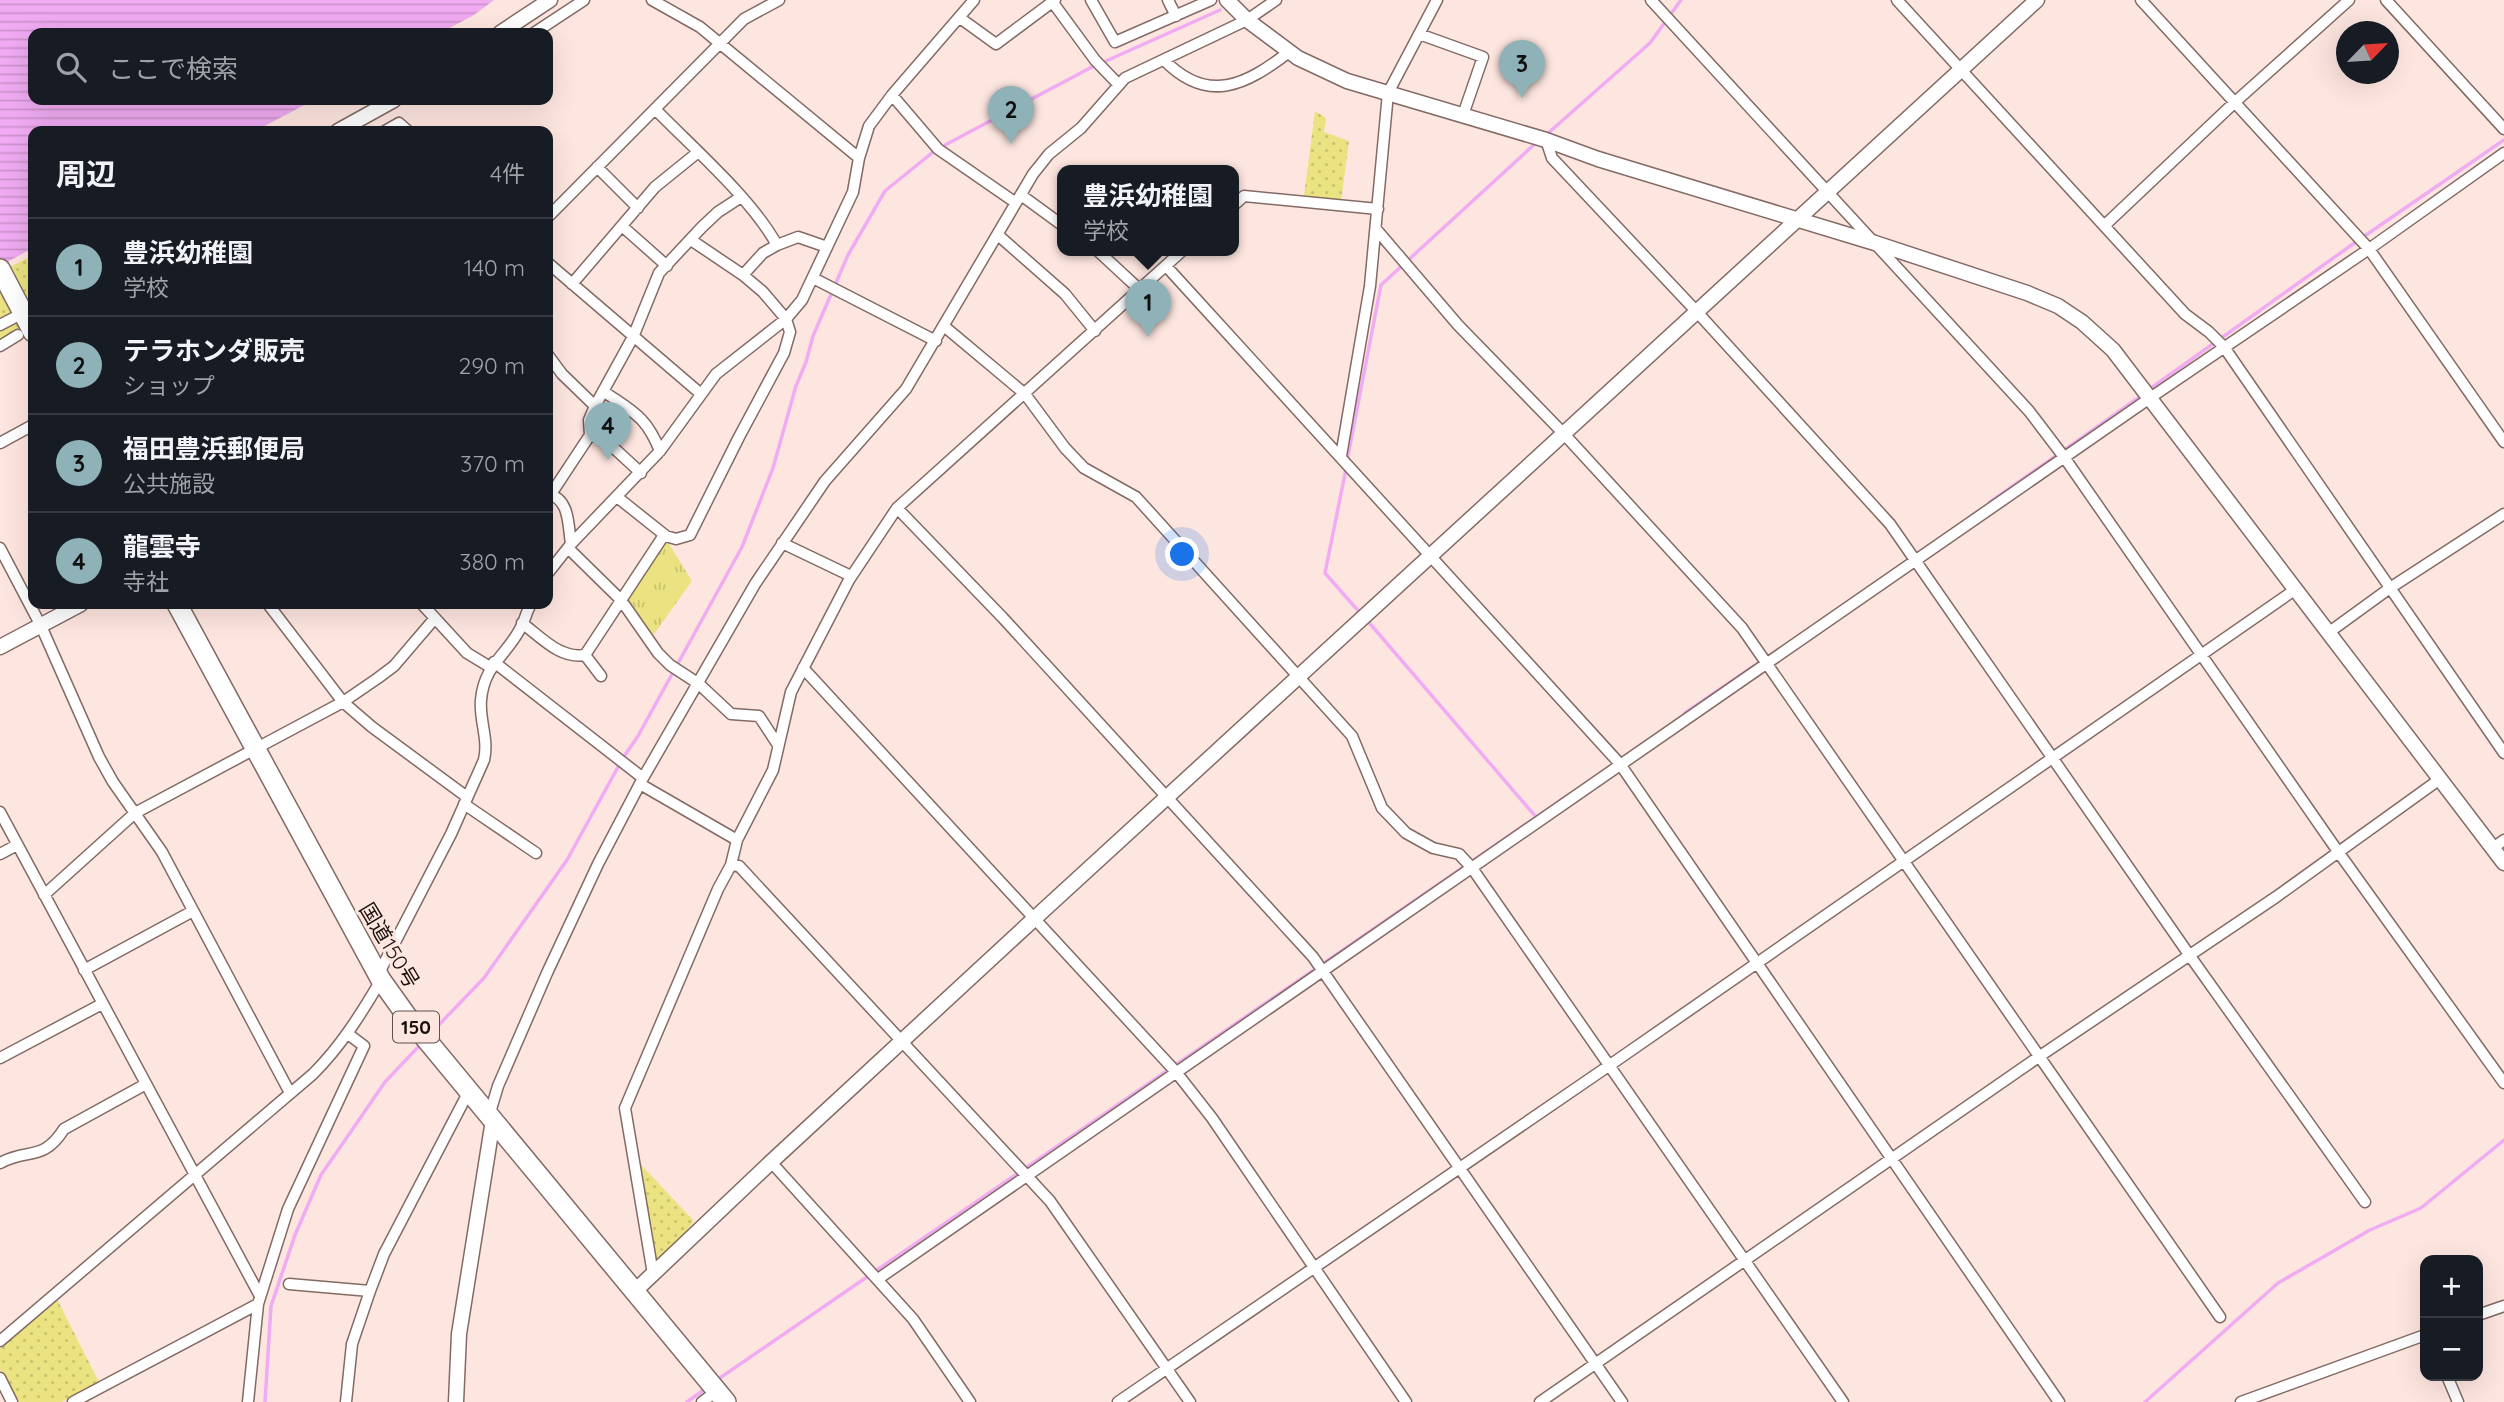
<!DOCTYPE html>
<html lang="ja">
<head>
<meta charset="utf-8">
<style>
	body { margin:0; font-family:Quicksand,"Noto Sans JP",sans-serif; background:#242831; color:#f1f3f6 }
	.controls { position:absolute; right:21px; bottom:21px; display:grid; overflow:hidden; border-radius:14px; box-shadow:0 7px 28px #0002 }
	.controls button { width:63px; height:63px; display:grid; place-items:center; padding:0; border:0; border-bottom:2px solid #363941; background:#171b24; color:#f1f3f6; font:35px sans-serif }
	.compass { position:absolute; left:2336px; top:21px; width:63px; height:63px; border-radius:50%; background:#171b24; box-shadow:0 7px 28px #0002; rotate:65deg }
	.you { position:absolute; left:1183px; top:555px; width:24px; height:24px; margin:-18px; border:5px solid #fff; border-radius:50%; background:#1a73e8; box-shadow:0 0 0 10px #1a73e833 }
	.badge { display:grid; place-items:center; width:46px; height:46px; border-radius:50%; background:#8eb2b8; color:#111; font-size:23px; font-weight:700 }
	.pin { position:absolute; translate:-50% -58px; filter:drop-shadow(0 2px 4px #0008) }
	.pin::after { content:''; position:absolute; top:37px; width:24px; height:21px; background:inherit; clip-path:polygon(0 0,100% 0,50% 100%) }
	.popup { position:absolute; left:1057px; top:165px; width:182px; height:91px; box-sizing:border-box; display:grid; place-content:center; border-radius:14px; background:#171b24; filter:drop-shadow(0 2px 5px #0005); font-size:23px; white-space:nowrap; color:#9ea1a6 }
	.popup b { font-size:26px; color:#f1f3f6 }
	.popup::after { content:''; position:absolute; left:50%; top:100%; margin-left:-14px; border:14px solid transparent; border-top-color:#171b24 }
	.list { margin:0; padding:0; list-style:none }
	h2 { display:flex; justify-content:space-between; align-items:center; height:91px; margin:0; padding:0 28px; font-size:30px }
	h2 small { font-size:23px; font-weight:400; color:#9ea1a6 }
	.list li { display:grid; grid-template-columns:46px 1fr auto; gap:21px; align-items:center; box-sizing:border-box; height:98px; padding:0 28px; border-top:2px solid #363941 }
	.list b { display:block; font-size:26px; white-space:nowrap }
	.list p { margin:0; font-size:23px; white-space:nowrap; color:#9ea1a6 }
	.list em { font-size:23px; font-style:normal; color:#9ea1a6 }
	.icon { flex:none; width:38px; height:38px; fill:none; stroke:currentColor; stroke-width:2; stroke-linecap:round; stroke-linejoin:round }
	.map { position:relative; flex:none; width:2504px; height:1402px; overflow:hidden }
	.search { position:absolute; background:#171b24; box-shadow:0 7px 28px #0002; left:28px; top:28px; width:525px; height:77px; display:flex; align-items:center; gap:18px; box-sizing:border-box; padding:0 24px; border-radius:14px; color:#9ea1a6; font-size:26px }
	.panel { position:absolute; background:#171b24; box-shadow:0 7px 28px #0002; left:28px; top:126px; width:525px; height:483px; border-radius:14px }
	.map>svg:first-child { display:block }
	.grass { fill:url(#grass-dots) }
	.park { fill:url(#park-tufts) }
	.water { fill:url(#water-rules) }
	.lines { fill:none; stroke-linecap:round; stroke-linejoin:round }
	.stream { stroke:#f0abf2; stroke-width:3.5 }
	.street-casing { stroke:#836a64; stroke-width:13 }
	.secondary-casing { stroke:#836a64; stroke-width:17 }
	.highway-casing { stroke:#836a64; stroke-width:22 }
	.street { stroke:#fff; stroke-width:10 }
	.secondary { stroke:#fff; stroke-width:14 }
	.highway { stroke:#fff; stroke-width:19 }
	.labels { text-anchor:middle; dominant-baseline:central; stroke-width:6; stroke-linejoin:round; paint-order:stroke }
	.shield { fill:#fee6e0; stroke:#5e514d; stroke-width:2 }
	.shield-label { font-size:19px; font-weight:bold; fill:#1a110e }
	.street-label { font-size:21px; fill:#1a110e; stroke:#fee6e0 }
</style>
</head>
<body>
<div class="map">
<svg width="2504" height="1402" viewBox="0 0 2504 1402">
	<defs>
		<pattern id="grass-dots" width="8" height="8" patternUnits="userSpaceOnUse" patternTransform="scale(1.75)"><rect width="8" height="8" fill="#ebe381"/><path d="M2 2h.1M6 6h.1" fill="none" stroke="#c9c26e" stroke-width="1.8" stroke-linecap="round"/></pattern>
		<pattern id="park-tufts" width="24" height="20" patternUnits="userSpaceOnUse" patternTransform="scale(1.75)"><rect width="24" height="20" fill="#ebe381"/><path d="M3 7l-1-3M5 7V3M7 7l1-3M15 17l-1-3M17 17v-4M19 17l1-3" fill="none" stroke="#c9c26e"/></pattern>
		<pattern id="water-rules" width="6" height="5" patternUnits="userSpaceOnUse" patternTransform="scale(1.75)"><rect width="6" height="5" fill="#f0abf2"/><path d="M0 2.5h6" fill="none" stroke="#cd92ce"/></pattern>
	</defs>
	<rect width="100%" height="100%" fill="#fee6e0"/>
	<path class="grass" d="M1315 111 1326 118 1324 132 1349 141 1341 202 1304 195Z
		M33 255V323L0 341V272Z
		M631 1154 694 1221 653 1274Z
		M57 1299 99 1382 62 1402H17L0 1369V1349Z"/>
	<path class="park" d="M666 539 692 581 652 637 625 600Z"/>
	<path class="water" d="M0 0H494L474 15 440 33H33V100H314L255 131H33V248L0 266Z"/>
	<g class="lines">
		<path class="stream" d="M1106 61 1220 10
			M1546 135 1650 43 1681 0
			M945 145 1092 67
			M2147 391 2353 244 2504 140
			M1347 461 1381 285 1537 142
			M1346 469 1325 573 1361 614
			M1990 502 2141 396
			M1366 619 1536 817
			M1685 713 1754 666
			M431 1033 484 978 567 860 623 758 638 736 742 547 773 468 796 386 806 362 813 336 848 255 885 191 933 152
			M717 1380 1567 796
			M265 1402 271 1306 295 1235 321 1175 385 1082 421 1044
			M687 1402 705 1389
			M2145 1402 2278 1283 2370 1230 2421 1208 2504 1140"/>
		<defs>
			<path id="street" d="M652 0 700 27 859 158
				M1051 0 1095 60 1119 85
				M1091 0 1115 42 1211 0
				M1168 0 1176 16
				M1651 0 2029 411 2064 457 2339 853 2504 1083
				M1897 0 2185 314 2209 332 2224 347 2504 753
				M2141 0 2369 249 2504 442
				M2386 0 2504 129
				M960 18 996 44 1055 0
				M534 33 584 0
				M1419 34 1483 57 1463 115
				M1164 60C1208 105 1246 85 1289 52
				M892 95 938 149 1016 203
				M655 109C694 149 751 198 777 245L763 253 743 275
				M385 131 399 123 408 131
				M1546 140 1552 158 1697 312 1890 524 2190 956 2365 1202
				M597 167 638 208
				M1021 195 1062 225
				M1234 205 1244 196 1378 209
				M548 217 744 19 779 0
				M2105 225 2234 103 2349 0
				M622 226 667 266
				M1376 229 1458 325 1564 434 1742 628 2220 1317
				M998 235 1065 294 1095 331
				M777 245 798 237 827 247
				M1098 251 1140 290
				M548 263 701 394
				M1166 266 1620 764 2059 1402
				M813 278 936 341
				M572 284 655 187 697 153
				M0 325 23 313
				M945 327 1025 394 1065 448 1084 468 1136 497 1352 736 1382 808 1406 833 1433 848 1459 854 1472 868 1843 1402
				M0 346 18 335
				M548 355 562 374 595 406
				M603 391C633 412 646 416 660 451
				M590 435 602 437 641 473
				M0 443 33 425
				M1341 456 1370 286 1388 93 1437 0
				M548 494C570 499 568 525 571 544
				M551 494 590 435 589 420 595 406 633 337 659 273 702 227 718 212 741 197
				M617 497 666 536 676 539 690 535 739 437 784 353 790 332 786 319 763 292 743 275 691 240
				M897 508 1003 618 1313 957 1622 1402
				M782 543 851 576
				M0 548 41 626 99 757 113 782 162 852 290 1093
				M568 548 621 600 658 653 670 665 699 684 731 714 759 716 778 745
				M548 573 571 544 660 451 716 374 786 319 802 300 853 192 859 158 869 126 892 95 974 0
				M268 604 343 702 372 727 467 797
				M422 604 467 653 490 667
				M522 623C542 638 560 659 585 655L664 535
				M2328 633 2390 588 2504 514
				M585 655 601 676
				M494 662 643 778
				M803 668 1176 1072 1212 1118 1406 1402
				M640 784 737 840
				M464 804 536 853
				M0 812 260 1296
				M2493 848 2504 840
				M0 854 17 845
				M731 865 739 866 1050 1201 1190 1402
				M44 895 135 813 343 702 378 678 394 666 435 618
				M84 970 193 911
				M378 975 451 834 484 760C489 739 479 720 481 700 484 665 506 656 520 629 525 621 526 612 531 604
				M0 1058 102 1004
				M489 1116 498 1086 547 973 598 864 643 778 755 584 825 481 906 389 1033 174 1049 154 1081 128 1125 78 1247 20 1276 0
				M771 1162 913 1319 970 1402
				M0 1163C28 1148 43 1162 64 1129L146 1084
				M653 1274 625 1108 718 889 731 865 737 840 773 770 791 692 849 580 897 508 1182 251
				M878 1279 2150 398 2369 249 2504 153
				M289 1284 370 1291
				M2478 1315 2504 1306
				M0 1341 313 1074C341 1046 361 1014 381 980
				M2447 1376 2458 1402
				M0 1378 12 1402
				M73 1402 258 1304
				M248 1402 258 1304 288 1209 364 1046 348 1034
				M346 1402 352 1344 370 1291 384 1254 469 1091
				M702 1402 717 1391
				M1118 1402 1610 1065 2296 589
				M1540 1402 2040 1056 2276 897 2440 779
				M2241 1402 2425 1335"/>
			<path id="secondary" d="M1227 0 1247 20 1298 58 1347 81 1546 140 1598 159 1875 243 2027 293 2058 306 2082 322 2113 350 2504 863
				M500 33 550 0
				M338 131 394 100
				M0 647 81 604
				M635 1291 771 1162 1035 918 2037 0
				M456 1402 459 1334 493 1120"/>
			<path id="highway" d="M0 269 33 332
				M177 604 381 980 406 1015 726 1402"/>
		</defs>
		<use href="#street" class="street-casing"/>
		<use href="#secondary" class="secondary-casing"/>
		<use href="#highway" class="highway-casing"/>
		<use href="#street" class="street"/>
		<use href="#secondary" class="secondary"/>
		<use href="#highway" class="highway"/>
	</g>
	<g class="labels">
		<rect class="shield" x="393" y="1011.5" width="46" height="31" rx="5"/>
		<g class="shield-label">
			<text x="416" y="1027">150</text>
		</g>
		<g class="street-label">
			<text transform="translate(390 945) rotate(59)">国道150号</text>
		</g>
	</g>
</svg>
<div class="controls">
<button>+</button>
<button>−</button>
</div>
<svg class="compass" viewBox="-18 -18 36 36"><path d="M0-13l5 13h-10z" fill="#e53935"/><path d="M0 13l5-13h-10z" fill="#9ea1a6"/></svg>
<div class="you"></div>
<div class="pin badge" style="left:1148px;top:337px">1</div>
<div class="popup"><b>豊浜幼稚園</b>学校</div>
<div class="pin badge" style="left:1011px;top:144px">2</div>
<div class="pin badge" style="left:1522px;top:98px">3</div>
<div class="pin badge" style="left:608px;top:460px">4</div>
<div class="search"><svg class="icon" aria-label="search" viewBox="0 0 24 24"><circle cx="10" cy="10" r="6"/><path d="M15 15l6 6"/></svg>ここで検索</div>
<section class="panel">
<h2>周辺<small>4件</small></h2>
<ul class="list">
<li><span class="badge">1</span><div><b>豊浜幼稚園</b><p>学校</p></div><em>140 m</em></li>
<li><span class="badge">2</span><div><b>テラホンダ販売</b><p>ショップ</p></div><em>290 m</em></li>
<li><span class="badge">3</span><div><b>福田豊浜郵便局</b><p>公共施設</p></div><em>370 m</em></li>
<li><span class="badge">4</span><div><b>龍雲寺</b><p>寺社</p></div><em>380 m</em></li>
</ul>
</section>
</div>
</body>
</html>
